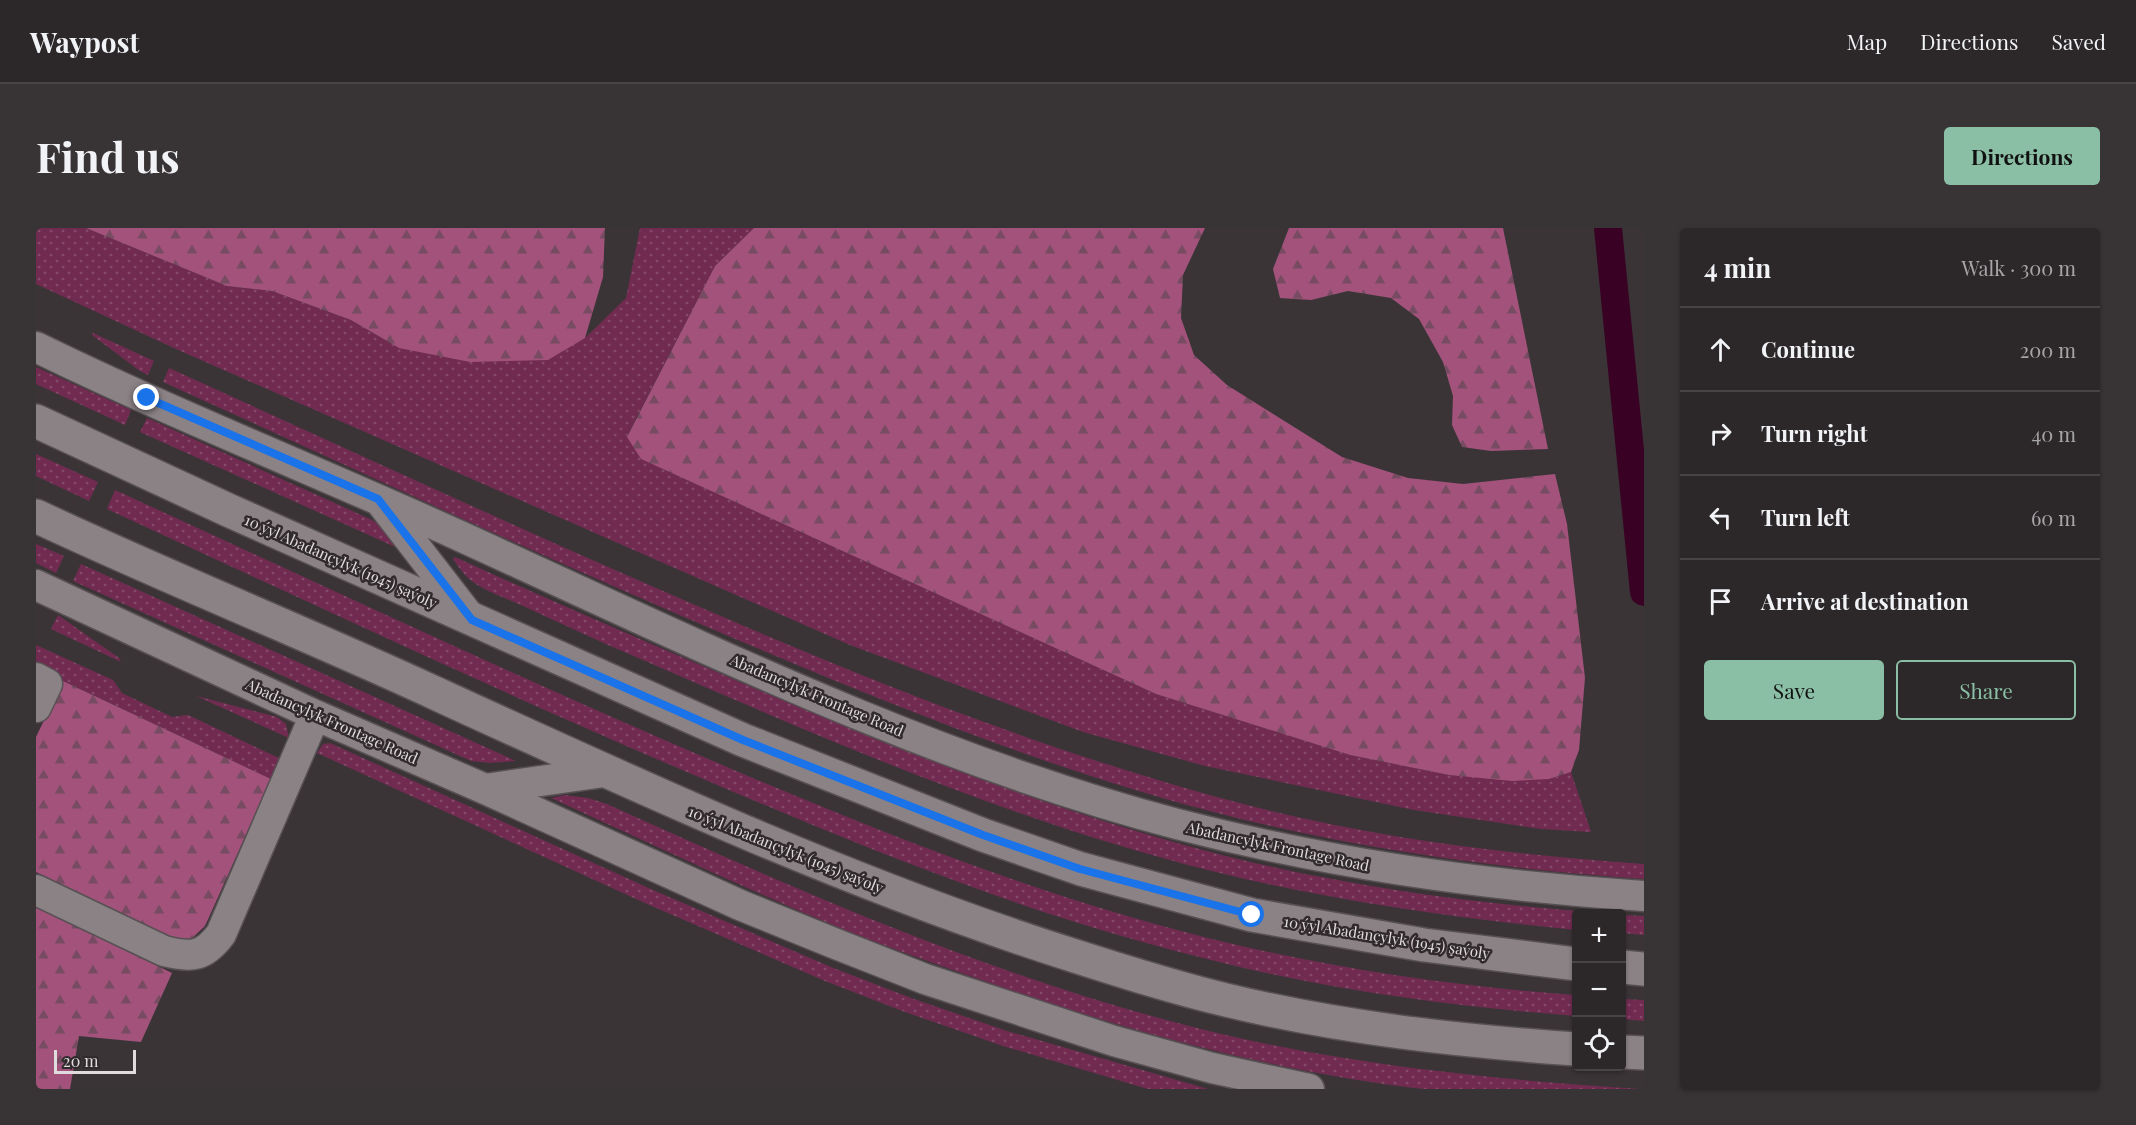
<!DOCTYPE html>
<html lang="en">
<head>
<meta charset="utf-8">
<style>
	body { margin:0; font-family:"Playfair Display",serif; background:#383335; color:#f1f3f6 }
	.controls { position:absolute; right:18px; bottom:18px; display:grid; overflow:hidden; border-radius:6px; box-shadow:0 2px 4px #0004 }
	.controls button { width:54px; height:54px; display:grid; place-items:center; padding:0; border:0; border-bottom:2px solid #484446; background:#2c2729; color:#f1f3f6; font:30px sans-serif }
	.scale { position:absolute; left:18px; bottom:15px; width:82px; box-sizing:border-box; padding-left:6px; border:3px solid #e0dbdd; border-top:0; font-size:16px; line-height:21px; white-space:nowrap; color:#e0dbdd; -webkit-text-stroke:4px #312a2d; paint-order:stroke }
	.stop { position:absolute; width:18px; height:18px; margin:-14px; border:4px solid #1a73e8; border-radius:50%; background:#fff }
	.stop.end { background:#1a73e8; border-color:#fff; box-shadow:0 2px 6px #0008 }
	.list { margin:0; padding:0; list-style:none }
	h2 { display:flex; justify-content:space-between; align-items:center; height:78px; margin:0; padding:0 24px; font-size:26px }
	h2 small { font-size:20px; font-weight:400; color:#a6a5a8 }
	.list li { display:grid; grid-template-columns:39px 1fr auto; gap:18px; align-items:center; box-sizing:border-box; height:84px; padding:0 24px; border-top:2px solid #484446 }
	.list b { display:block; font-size:22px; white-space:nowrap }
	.list em { font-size:20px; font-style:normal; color:#a6a5a8 }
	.actions { display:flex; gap:12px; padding:18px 24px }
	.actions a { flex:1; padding:14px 0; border:2px solid #8abfa5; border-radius:6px; text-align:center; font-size:21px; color:#8abfa5 }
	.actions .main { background:#8abfa5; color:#111 }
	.icon { flex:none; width:33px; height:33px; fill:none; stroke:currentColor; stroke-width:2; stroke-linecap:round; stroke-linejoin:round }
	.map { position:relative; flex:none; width:1608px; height:861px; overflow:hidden; border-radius:6px }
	header { display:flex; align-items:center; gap:36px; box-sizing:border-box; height:84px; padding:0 30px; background:#2c2729; border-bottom:2px solid #484446 }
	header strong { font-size:28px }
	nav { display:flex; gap:33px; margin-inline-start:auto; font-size:21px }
	.intro { display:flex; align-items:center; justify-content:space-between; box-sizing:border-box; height:144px; padding:0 36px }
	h1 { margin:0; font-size:42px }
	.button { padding:15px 27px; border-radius:6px; background:#8abfa5; color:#111; font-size:21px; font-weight:700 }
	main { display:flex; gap:36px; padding:0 36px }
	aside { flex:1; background:#2c2729; border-radius:6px; box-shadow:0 2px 4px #0004 }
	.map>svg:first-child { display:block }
	.green { fill:url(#green-dots) }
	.forest { fill:url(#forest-firs) }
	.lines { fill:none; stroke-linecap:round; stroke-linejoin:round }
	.canal { stroke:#390224; stroke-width:28 }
	.minor-casing { stroke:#575153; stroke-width:33 }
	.secondary-casing { stroke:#575153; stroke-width:36 }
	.minor { stroke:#8b8286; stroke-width:30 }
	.secondary { stroke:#8b8286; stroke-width:33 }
	.route { stroke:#1a73e8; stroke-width:8 }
	.labels { text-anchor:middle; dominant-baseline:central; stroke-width:5; stroke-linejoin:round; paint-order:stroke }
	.street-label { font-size:15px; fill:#e0dbdd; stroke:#312a2d }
</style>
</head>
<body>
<header>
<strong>Waypost</strong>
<nav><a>Map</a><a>Directions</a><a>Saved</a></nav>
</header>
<div class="intro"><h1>Find us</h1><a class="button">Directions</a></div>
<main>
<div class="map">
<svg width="1608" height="861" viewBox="0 0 1608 861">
	<defs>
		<pattern id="green-dots" width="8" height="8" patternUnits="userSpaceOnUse" patternTransform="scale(1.5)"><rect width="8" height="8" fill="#712b51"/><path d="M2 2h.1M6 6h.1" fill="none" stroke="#85496a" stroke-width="1.8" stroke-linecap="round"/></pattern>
		<pattern id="forest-firs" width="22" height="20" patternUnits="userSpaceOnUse" patternTransform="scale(1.5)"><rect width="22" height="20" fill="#a2527b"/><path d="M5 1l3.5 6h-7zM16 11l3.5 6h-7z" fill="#774b61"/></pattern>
	</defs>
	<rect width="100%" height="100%" fill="#3b3437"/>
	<path class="green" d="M0 0H50L191 58 236 63 315 92 363 120 549 110 590 70 604 0H718L679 38 591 208 605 231 1120 466 1314 527 1413 547 1513 551 1535 544 1555 604 1505 601 1378 582 1169 538 1047 504 814 417 140 121 0 56Z
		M57 105 118 133 112 147 104 143 56 107Z
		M0 139 95 182 89 197 0 156Z
		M133 140C325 227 515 316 708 398 875 469 1043 534 1219 579 1346 611 1477 627 1608 636V651C1448 640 1288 616 1133 572 986 530 844 472 704 413 510 331 319 241 127 154Z
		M111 190 334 291 344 297 366 322 104 204Z
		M0 226 62 254 53 273 0 248Z
		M79 262C278 353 476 447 677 533 847 606 1020 675 1201 717 1313 743 1426 759 1540 767V788C1423 779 1306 764 1191 736 1102 714 1013 688 928 656 839 624 752 587 665 550 465 465 268 372 71 281Z
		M0 316 28 328 20 345 0 335Z
		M419 329C502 367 585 403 669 439 844 515 1024 588 1210 633 1326 660 1445 676 1564 685L1540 686V702C1429 691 1318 676 1209 651 998 603 798 515 600 429 562 413 524 395 485 377 470 370 451 364 437 354 429 348 423 340 417 331Z
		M45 336 480 533 454 535 435 533 37 353Z
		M22 387 83 430 85 434 15 401Z
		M0 417 77 452 86 465 136 489 152 487 245 531 235 551 0 440Z
		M160 468 241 489 250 496 253 510Z
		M294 515 617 662 795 739 875 770 971 803 1172 861H1112L967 818 869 784 789 753 611 676 281 525 287 516Z
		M529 567 552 570 571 576C769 666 969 754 1181 805 1321 838 1462 852 1606 861H1388C1232 843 1080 800 934 748 888 732 843 716 799 698 703 658 609 613 515 570Z
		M1586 687 1608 688V707L1586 705Z
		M1586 771 1608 772V793L1586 791Z"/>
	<path class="forest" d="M50 0H569L567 49 549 110 512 132 434 134 363 120 315 92 236 63 191 58Z
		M718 0H1169L1147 47 1145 90 1158 127 1191 157 1306 229 1372 250 1427 256 1519 246 1531 296 1549 450 1543 522 1535 544 1513 551 1476 553 1413 547 1314 527 1120 466 605 231 591 209 679 38Z
		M1253 0H1467L1512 221 1455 223 1426 219 1416 197 1417 168 1407 134 1383 91 1355 70 1312 63 1275 72 1244 70 1237 41Z
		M27 453 235 551 169 698 154 712 135 711 0 644V509Z
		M0 679 136 745 105 814 43 808 34 861H0Z"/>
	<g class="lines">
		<path class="canal" d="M1572 0 1608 364"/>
		<defs>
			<path id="minor" d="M0 119C139 187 283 244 424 308 656 414 893 531 1141 596 1295 636 1450 658 1608 668
				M344 273 436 392
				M0 357 279 487 449 561 704 677 800 716 889 751 1078 813 1176 840 1273 861
				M0 450 11 456 0 479
				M449 561 568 544
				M0 662 128 723C155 730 168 729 185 706L279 487"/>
			<path id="secondary" d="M0 193 192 282 707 512 947 607 1045 641 1216 687 1388 717 1540 736
				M0 288C132 350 267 404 399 465 610 562 818 658 1039 728 1089 744 1139 760 1190 772 1305 800 1423 813 1540 821
				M1586 739 1608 741
				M1586 824 1608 825"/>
		</defs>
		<use href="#minor" class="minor-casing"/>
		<use href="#secondary" class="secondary-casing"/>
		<use href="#minor" class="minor"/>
		<use href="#secondary" class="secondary"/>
	</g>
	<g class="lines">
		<path class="route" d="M111 170 342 271 436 392 707 512 947 607 1044 641 1216 687"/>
	</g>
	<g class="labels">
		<g class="street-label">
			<text transform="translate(305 333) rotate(24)">10 ýyl Abadançylyk (1945) şaýoly</text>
			<text transform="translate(781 467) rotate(23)">Abadancylyk Frontage Road</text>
			<text transform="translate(296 493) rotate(24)">Abadancylyk Frontage Road</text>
			<text transform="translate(1242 618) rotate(12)">Abadancylyk Frontage Road</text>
			<text transform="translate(750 621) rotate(22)">10 ýyl Abadançylyk (1945) şaýoly</text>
			<text transform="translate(1351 709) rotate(9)">10 ýyl Abadançylyk (1945) şaýoly</text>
		</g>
	</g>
</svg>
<div class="controls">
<button>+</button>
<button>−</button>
<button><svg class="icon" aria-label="locate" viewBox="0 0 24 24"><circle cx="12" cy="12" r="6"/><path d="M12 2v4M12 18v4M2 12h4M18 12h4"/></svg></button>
</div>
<div class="scale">20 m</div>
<div class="stop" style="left:1216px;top:687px"></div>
<div class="stop end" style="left:111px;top:170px"></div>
</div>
<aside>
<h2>4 min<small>Walk · 300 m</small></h2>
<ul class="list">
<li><svg class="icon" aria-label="ahead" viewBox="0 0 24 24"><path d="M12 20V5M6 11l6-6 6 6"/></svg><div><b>Continue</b></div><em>200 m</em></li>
<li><svg class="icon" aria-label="right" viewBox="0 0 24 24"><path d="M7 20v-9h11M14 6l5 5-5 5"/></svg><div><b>Turn right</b></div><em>40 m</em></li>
<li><svg class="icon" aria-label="left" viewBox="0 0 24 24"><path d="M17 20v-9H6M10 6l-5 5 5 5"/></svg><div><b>Turn left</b></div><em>60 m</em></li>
<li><svg class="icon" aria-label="arrive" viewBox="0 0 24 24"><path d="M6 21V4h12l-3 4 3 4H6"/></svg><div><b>Arrive at destination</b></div></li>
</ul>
<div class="actions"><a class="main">Save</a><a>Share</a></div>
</aside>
</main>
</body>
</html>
